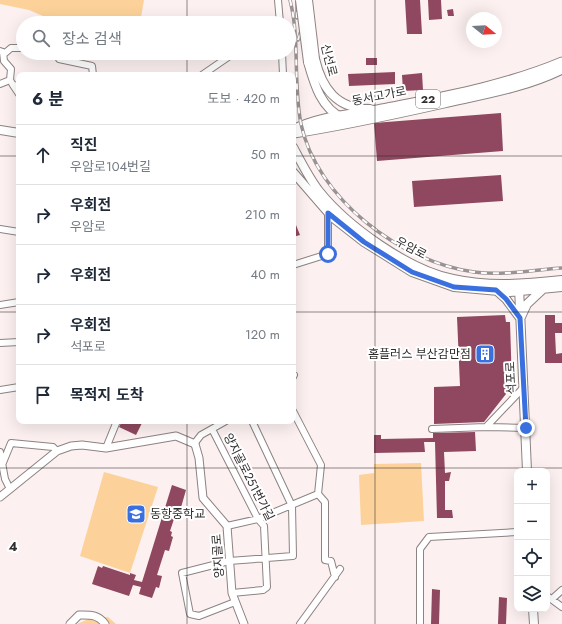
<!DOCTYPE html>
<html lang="ko">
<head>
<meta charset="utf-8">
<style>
	body { margin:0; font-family:Jost,"Noto Sans KR",sans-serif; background:#f6f6f7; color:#1f2937 }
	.controls { position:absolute; right:12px; bottom:12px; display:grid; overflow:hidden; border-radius:8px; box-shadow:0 4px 16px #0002 }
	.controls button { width:36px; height:36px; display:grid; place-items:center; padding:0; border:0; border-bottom:1px solid #e0e1e3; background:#fff; color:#1f2937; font:20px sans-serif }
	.compass { position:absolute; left:466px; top:12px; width:36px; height:36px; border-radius:50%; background:#fff; box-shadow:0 4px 16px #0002; rotate:108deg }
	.stop { position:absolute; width:12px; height:12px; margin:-9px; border:3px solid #3a6fdf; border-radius:50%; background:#fff }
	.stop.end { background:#3a6fdf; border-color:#fff; box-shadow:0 1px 4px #0008 }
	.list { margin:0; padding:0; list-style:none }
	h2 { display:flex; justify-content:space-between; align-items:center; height:52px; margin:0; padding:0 16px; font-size:17px }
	h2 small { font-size:13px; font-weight:400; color:#747a83 }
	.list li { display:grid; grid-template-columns:26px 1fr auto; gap:12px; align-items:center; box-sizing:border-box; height:60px; padding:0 16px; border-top:1px solid #e0e1e3 }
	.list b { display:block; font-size:15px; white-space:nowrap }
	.list p { margin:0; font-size:13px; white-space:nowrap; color:#747a83 }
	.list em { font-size:13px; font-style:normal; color:#747a83 }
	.icon { flex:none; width:22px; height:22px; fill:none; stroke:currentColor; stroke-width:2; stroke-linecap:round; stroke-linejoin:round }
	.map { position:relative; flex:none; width:562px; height:624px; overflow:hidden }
	.search { position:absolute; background:#fff; box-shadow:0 4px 16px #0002; left:16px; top:16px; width:280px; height:44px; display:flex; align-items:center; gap:10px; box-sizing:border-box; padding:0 14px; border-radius:22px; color:#747a83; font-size:15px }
	.panel { position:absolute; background:#fff; box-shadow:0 4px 16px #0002; left:16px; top:72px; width:280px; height:352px; border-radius:8px }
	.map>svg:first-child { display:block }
	.green { fill:#fcd29a }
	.building { fill:#8f485f }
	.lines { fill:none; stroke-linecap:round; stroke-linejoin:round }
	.minor-casing { stroke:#8c8382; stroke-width:8 }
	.tertiary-casing { stroke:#8c8382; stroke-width:9 }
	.secondary-casing { stroke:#8c8382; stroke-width:10 }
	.primary-casing { stroke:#8c8382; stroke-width:11 }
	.minor { stroke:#fff; stroke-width:6 }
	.tertiary { stroke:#fff; stroke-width:7 }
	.secondary { stroke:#fff; stroke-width:8 }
	.primary { stroke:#fff; stroke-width:9 }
	.rail-casing { stroke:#9b9393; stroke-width:3.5 }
	.rail { stroke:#fff; stroke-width:2; stroke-dasharray:6; stroke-linecap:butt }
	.secondary-bridge-casing { stroke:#8c8382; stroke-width:10; stroke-linecap:butt }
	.secondary-bridge { stroke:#fff; stroke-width:8 }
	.route { stroke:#3a6fdf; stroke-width:5 }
	.grid { fill:none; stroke:#302c2c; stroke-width:1; stroke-opacity:0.55 }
	.labels { text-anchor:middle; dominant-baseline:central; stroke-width:4; stroke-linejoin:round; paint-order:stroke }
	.shield { fill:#fff; stroke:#6e6b6b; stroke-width:1 }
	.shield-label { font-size:11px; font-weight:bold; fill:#302c2c }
	.street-label { font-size:12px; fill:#302c2c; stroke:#fff }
	.poi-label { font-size:12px; fill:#302c2c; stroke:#fff; text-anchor:end }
	.grid-label { font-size:13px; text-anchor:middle; font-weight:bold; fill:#302c2c; stroke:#fff; stroke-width:4; stroke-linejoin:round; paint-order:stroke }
</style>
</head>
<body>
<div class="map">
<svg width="562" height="624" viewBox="0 0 562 624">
	<rect width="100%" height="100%" fill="#fcf1f0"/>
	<path class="green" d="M0 0H144L140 23H59L29 10 0 4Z
		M421 463 424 521 361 525 359 475 374 473V464Z
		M104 472 158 487 130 573 80 556Z
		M108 617 116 624H77L91 618Z"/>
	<path class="building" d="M405 0H420L422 34H407Z
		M428 0H441L442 19 429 20Z
		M453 9 454 16H448L447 10Z
		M366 58H377V65H366Z
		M395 72V84L349 86 348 74Z
		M422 73 423 90 403 91 402 75Z
		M501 113 503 151 377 161 374 123Z
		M501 175 503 201 414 207 412 181Z
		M296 225 300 235 293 237V226Z
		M505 315 506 322H510L512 386H506V394L484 422 434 424V387L460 386 457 317Z
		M545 315H555V323H562V333H555L556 354 562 353V363H545Z
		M122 421H143L136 435 119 427Z
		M475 432 476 451 444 452 445 473 451 472 449 481H445V510H452L453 518H437L435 442H424L425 452 374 453V435H381V439L433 438V433Z
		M172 485 186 490 180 511 177 510 170 531 172 532 171 536 173 537 169 551 165 550 157 575 162 576 159 588 156 587 152 598 139 594 141 587 133 585 129 596 92 584 98 566 102 568 103 566 130 575V573L136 575 134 580 142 582Z
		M432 589 440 590 439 624H431Z
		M499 597 507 598 506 624H498Z"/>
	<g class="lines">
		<defs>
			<path id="minor" d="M278 0 280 23
				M0 51 3 52 4 61 11 69 10 80 0 84
				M54 53 57 55 59 59 92 66 93 75
				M282 53 283 75
				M4 54 11 48H23
				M202 75 234 53
				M10 80 13 85 19 86
				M13 85 19 94
				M0 229 19 232
				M293 265 328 254V213
				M0 305 19 302
				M0 343 19 342
				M293 377 294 375
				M0 390 19 387
				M293 411 321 465 318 494
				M486 427 524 387
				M212 429 258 519 264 526 267 587 263 590 232 593
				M432 429 486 427 525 428
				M194 444 201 435 226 421
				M106 448 117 421
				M0 452 5 479 10 489
				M2 465 11 443 53 447 57 451
				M318 494 325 502V560L331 561 335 577
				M227 526 258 519 318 494
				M547 596 562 607
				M552 599 562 590
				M235 602 199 616 190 614 182 573 229 561 293 556 292 506 252 421
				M300 624 340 569
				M420 624V549L429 537 517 532"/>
			<path id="tertiary" d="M0 497 57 451 71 446 82 445 106 448 176 436 195 444 199 458 203 498 227 526 232 593 244 624
				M70 624 79 615C90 615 98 614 105 624"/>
			<path id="secondary" d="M315 59C322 89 337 109 370 109
				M308 62C314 83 321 109 343 118
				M0 130 19 133
				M293 147C301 162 309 178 319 191 347 226 408 270 453 279 489 287 526 284 562 280
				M293 172 332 217 364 242 412 272 454 287 510 292 562 287
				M519 287 527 471
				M496 290 506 299 520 318
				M521 317 527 304 543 289
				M533 609 534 624"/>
			<path id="primary" d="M293 130C320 116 352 115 382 109 442 97 505 86 562 62
				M294 133C345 125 395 114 444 103 484 94 526 87 562 69"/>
		</defs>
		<use href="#minor" class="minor-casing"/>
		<use href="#tertiary" class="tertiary-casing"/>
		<use href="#secondary" class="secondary-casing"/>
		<use href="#primary" class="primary-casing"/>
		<use href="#minor" class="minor"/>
		<use href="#tertiary" class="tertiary"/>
		<use href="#secondary" class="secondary"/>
		<use href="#primary" class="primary"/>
		<defs>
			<path id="rail" d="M290 0C300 38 293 84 301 124 317 199 401 262 474 272 503 276 533 270 562 268
				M297 18V0
				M298 40 311 0"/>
		</defs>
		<use href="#rail" class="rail-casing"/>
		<use href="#rail" class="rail"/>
		<defs>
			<path id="secondary-bridge" d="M300 0 308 62
				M308 0 315 59"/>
		</defs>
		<use href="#secondary-bridge" class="secondary-bridge-casing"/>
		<use href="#secondary-bridge" class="secondary-bridge"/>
	</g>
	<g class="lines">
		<path class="route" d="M328 254V213L364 242 412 272 454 287 496 290 506 299 520 318 526 428"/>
	</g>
	<path class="grid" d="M187 0V23M375 0V624M187 53V75M0 156H19M293 156H562M0 312H19M293 312H562M187 421V624M0 468H562"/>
	<defs>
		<symbol id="building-square" viewBox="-11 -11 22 22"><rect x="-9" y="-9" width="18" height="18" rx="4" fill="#3a6fdf" stroke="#fff"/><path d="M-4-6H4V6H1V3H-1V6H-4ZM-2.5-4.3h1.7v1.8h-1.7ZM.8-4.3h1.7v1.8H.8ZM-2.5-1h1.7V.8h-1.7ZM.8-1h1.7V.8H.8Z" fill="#fff"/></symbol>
		<symbol id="school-square" viewBox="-11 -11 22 22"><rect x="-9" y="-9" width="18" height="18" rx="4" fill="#3a6fdf" stroke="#fff"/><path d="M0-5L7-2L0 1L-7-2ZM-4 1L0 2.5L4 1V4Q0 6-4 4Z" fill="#fff"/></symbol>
	</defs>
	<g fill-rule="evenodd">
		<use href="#building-square" x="474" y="343" width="22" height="22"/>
		<use href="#school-square" x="125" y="503" width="22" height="22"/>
	</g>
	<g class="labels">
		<rect class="shield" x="416" y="90" width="24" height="18" rx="3"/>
		<g class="shield-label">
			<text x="428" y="99">22</text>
		</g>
		<g class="street-label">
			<text transform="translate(329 60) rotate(76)">신선로</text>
			<text transform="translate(379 96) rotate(-11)">동서고가로</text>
			<text transform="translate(411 248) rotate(28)">우암로</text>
			<text transform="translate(511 378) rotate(-93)">석포로</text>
			<text transform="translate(249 477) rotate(63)">양지골로251번가길</text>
			<text transform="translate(218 556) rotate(-94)">양지골로</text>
		</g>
		<g class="poi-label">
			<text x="471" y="354">홈플러스 부산감만점</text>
			<text x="150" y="514" text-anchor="start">동항중학교</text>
		</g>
	</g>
	<g class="grid-label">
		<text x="13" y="551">4</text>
	</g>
</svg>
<div class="controls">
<button>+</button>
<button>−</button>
<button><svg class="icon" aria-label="locate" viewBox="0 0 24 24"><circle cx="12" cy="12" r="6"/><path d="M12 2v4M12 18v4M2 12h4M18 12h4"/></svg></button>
<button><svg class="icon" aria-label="layers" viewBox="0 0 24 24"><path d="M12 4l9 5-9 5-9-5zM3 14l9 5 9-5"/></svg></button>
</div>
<svg class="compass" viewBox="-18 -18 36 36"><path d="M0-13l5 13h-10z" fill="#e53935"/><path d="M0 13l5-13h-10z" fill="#747a83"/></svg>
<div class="stop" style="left:328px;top:254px"></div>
<div class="stop end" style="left:526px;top:428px"></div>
<div class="search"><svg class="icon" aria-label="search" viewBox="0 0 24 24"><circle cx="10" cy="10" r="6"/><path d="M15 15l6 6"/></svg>장소 검색</div>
<section class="panel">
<h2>6 분<small>도보 · 420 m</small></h2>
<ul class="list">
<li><svg class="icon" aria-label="ahead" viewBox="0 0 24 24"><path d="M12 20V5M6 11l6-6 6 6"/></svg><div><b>직진</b><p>우암로104번길</p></div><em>50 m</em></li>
<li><svg class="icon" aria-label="right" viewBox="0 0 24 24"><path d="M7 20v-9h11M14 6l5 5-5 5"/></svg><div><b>우회전</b><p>우암로</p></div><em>210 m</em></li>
<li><svg class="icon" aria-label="right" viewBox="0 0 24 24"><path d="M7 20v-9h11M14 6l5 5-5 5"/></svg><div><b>우회전</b></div><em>40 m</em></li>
<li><svg class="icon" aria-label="right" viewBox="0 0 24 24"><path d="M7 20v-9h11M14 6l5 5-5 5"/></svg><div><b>우회전</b><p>석포로</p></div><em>120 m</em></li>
<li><svg class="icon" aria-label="arrive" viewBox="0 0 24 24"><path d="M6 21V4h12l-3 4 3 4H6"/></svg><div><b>목적지 도착</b></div></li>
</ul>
</section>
</div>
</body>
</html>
